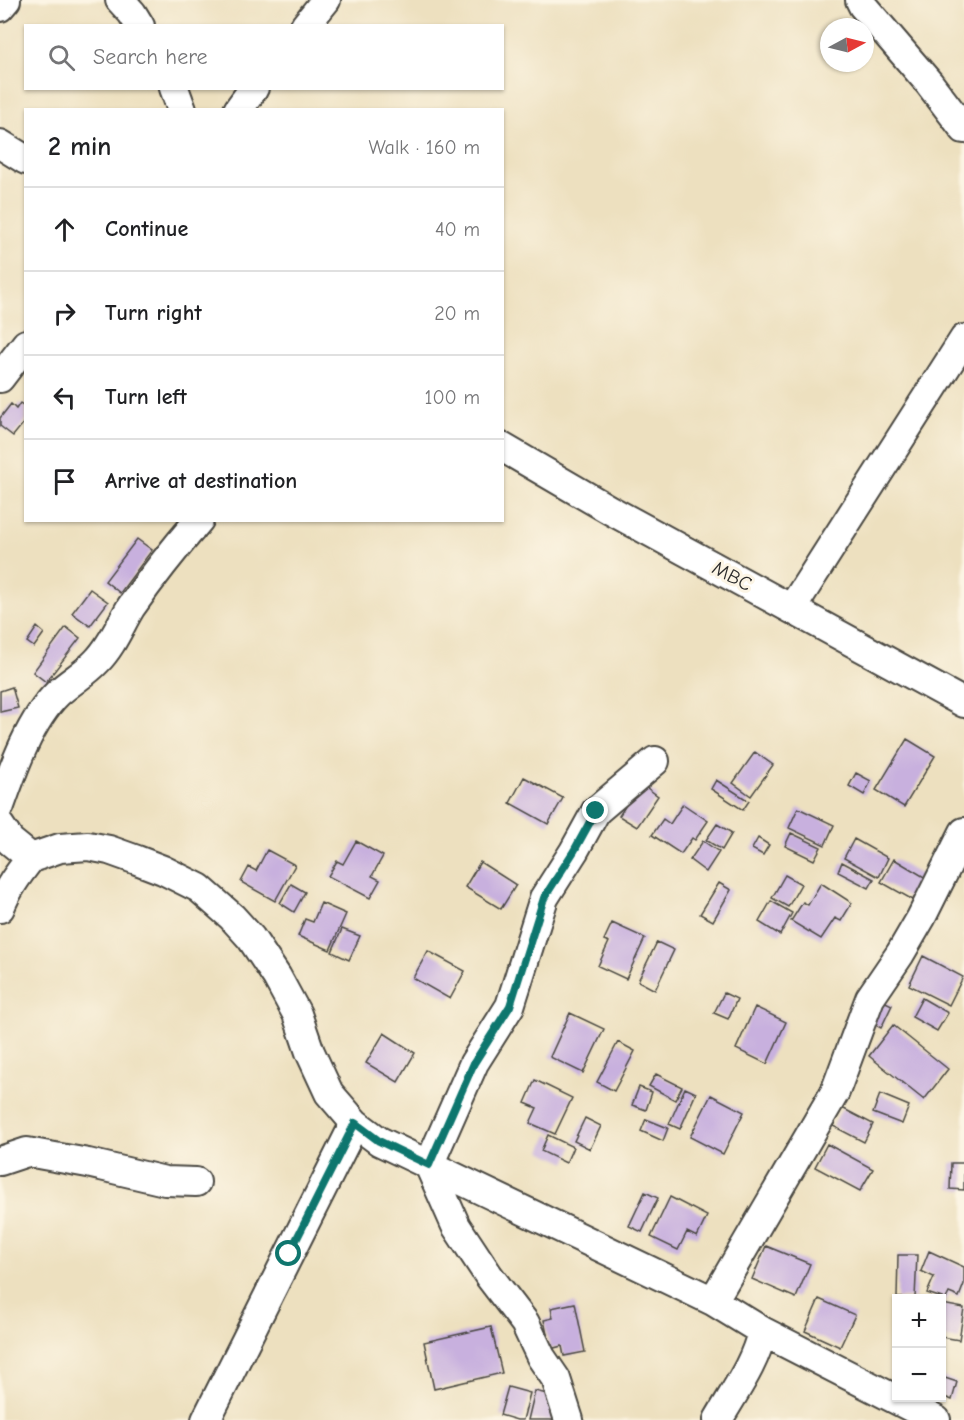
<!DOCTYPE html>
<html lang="en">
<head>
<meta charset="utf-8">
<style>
	body { margin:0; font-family:"Comic Neue",sans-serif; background:#f2f2f2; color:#202124 }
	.controls { position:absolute; right:18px; bottom:18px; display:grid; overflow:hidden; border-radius:0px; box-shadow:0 2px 4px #0004 }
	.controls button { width:54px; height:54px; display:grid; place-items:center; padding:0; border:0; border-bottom:2px solid #e0e0e0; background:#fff; color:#202124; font:30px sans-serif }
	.compass { position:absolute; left:820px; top:18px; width:54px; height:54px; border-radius:50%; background:#fff; box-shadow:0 2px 4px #0004; rotate:83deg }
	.stop { position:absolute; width:18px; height:18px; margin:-14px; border:4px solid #0f766e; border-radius:50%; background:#fff }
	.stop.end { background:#0f766e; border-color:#fff; box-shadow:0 2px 6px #0008 }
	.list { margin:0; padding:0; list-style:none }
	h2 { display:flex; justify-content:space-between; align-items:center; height:78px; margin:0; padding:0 24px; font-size:26px }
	h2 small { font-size:20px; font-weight:400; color:#757577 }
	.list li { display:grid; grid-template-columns:39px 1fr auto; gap:18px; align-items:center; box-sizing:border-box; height:84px; padding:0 24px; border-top:2px solid #e0e0e0 }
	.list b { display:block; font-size:22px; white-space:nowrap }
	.list em { font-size:20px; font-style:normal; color:#757577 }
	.icon { flex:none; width:33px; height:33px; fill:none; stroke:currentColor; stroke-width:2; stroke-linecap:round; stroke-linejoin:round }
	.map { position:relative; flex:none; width:964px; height:1420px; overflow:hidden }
	.search { position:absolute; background:#fff; box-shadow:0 2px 4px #0004; left:24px; top:24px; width:480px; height:66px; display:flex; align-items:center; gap:15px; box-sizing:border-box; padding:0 21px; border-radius:0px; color:#757577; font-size:22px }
	.panel { position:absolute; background:#fff; box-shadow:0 2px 4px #0004; left:24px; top:108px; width:480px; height:414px; border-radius:0px }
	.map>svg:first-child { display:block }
	.building { fill:#c8b0de }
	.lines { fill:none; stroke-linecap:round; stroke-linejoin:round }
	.street-casing { stroke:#484641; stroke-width:32 }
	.street { stroke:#fff; stroke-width:28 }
	.route { stroke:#0f766e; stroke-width:8 }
	.labels { text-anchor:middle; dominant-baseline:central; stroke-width:6; stroke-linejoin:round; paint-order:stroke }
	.street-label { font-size:20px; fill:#2b2b2b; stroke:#fcf5e5 }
</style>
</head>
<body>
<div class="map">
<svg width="964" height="1420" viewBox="0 0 964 1420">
	<rect width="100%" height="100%" fill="#fcf5e5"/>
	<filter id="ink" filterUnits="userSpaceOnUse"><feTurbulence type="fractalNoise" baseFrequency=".0167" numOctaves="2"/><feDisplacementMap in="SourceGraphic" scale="12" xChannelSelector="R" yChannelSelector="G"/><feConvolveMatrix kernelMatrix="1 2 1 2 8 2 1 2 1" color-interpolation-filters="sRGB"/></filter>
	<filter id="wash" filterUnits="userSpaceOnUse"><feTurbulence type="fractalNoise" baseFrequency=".008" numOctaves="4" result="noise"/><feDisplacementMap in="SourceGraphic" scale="24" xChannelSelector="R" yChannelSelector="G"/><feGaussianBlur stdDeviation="1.35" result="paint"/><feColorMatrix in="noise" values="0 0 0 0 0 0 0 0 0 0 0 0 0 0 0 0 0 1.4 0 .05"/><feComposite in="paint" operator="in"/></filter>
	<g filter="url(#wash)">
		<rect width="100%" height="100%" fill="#ede0bf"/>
		<g id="blocks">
			<path class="building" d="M20 403 26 407V420L13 436 0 426V418L11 404 16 409Z
				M137 539 152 550 120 593 105 581Z
				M90 589 108 602 90 626 72 613Z
				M37 627 44 633 34 647 27 642Z
				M66 627 80 638 46 682 33 672Z
				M12 687 18 708 0 712V691Z
				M907 739 935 756 904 807 876 790Z
				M755 752 773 765 751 796 733 783Z
				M856 773 871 781 864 795 849 786Z
				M524 777 563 798 548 824 510 803Z
				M716 780 749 801 743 810 711 789Z
				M640 783 658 796 637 827 619 816Z
				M683 804 708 821 695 840 692 838 681 854 652 835 663 819 670 824Z
				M798 808 834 825 825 845 789 828Z
				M717 824 732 833 722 850 706 840Z
				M791 833 821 847 814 860 785 846Z
				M758 838 769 845 763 855 752 849Z
				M854 839 888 858 879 877 844 858Z
				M356 841 383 856 372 876 380 880 370 898 328 876 337 861 343 864Z
				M703 841 719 852 706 872 690 860Z
				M267 850 295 865 275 901 241 882 249 867 256 871Z
				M894 859 926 878 913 900 881 882Z
				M480 862 516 885 501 909 465 887Z
				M842 862 874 879 869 888 838 872Z
				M785 875 801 884 788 907 772 898Z
				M719 883 731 890 713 921 700 914Z
				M821 883 852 903 841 921 835 918 821 939 791 921 803 902 808 905Z
				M291 884 305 892 294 912 280 903Z
				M771 901 792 913 780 935 759 922Z
				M321 903 346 914 330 950 298 936 305 919 313 922Z
				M612 923 645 938 626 979 598 966 609 942 604 940Z
				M342 929 360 936 349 960 332 952Z
				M657 942 674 950 655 990 638 981Z
				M428 951 465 971 450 999 413 978Z
				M923 956 963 977 949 1005 909 985Z
				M724 993 737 999 728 1019 714 1013Z
				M922 998 948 1013 937 1031 912 1017Z
				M879 999 892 1005 881 1028 868 1021Z
				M755 1007 786 1022 767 1064 736 1049Z
				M570 1013 604 1029 583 1073 550 1057Z
				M893 1025 948 1069 924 1100 869 1056Z
				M384 1033 415 1053 398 1082 366 1063Z
				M618 1042 635 1051 614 1091 597 1082Z
				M656 1074 682 1087 675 1100 649 1086Z
				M535 1080 572 1098 555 1134 530 1123 537 1108 525 1103Z
				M639 1087 652 1092 646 1110 632 1105Z
				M685 1088 696 1093 680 1129 669 1124Z
				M880 1094 909 1106 902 1124 873 1113Z
				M711 1095 744 1112 723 1154 690 1137Z
				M842 1108 873 1124 864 1142 833 1126Z
				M585 1118 601 1126 590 1149 574 1141Z
				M646 1119 668 1128 663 1141 641 1131Z
				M548 1135 573 1147 566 1163 541 1151Z
				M827 1144 873 1169 860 1191 815 1167Z
				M951 1163H964V1190L950 1189Z
				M645 1192 658 1198 642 1232 629 1226Z
				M670 1197 707 1216 697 1237 687 1232 678 1250 651 1237Z
				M766 1246 810 1264 796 1298 752 1279Z
				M929 1251 964 1267V1284L959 1297 949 1293 945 1301 942 1298 927 1293 934 1277 921 1271Z
				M898 1255H917L915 1298H897Z
				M819 1299 855 1315 840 1347 805 1331Z
				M575 1303 585 1352 564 1356 562 1346 550 1349 544 1320 553 1318 551 1308Z
				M942 1304 964 1308 959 1340 942 1337Z
				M491 1327 502 1373 434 1389 424 1342Z
				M942 1377 957 1382 952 1400 942 1396Z
				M508 1387 530 1393 523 1420H517L500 1415Z
				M535 1391 559 1397 553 1420H528Z"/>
		</g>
	</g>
	<g filter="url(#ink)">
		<use href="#blocks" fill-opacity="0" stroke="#484641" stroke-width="1.5"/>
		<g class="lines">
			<defs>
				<path id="street" d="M120 0 132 13 140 26
					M860 0 863 6 929 83 964 129
					M0 7 6 0
					M305 26 326 0
					M174 88 182 110
					M238 110 254 88
					M0 144 26 160
					M0 378 26 344
					M502 447 610 510 964 703
					M792 608 964 339
					M0 806C13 769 30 720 58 693 70 682 86 673 97 661 112 646 120 625 131 607 152 577 175 548 199 520
					M0 826 10 841 31 858 60 848 88 846 109 850 137 860 163 870 199 888 232 917 251 938 277 977 297 1014 310 1052 329 1093 355 1123 379 1141 713 1301 762 1331 936 1420
					M0 908C7 889 18 874 31 858
					M0 1161 27 1152 88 1163 165 1181 196 1182
					M713 1301 835 1092 870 998 900 954 921 918 964 832
					M206 1420 355 1123
					M569 1420 556 1379 541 1357 525 1323 489 1276 456 1226 429 1165 474 1063 510 1006 544 898 574 851 596 811 655 761
					M718 1420C734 1392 756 1362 762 1331"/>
			</defs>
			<use href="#street" class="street-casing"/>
			<use href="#street" class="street"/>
		</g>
	</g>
	<g class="lines" filter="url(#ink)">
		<path class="route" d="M289 1254 355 1123 379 1141 429 1165 474 1063 510 1006 544 898 574 851 596 811"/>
	</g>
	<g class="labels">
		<g class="street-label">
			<text transform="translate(732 576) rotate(28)">MBC</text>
		</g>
	</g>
</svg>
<div class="controls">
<button>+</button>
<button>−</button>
</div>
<svg class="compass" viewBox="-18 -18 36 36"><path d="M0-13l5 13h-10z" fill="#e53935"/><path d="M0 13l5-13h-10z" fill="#757577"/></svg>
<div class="stop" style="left:289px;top:1254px"></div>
<div class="stop end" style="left:596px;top:811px"></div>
<div class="search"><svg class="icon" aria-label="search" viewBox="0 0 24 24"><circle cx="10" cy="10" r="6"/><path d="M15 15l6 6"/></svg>Search here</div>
<section class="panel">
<h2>2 min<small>Walk · 160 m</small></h2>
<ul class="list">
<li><svg class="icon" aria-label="ahead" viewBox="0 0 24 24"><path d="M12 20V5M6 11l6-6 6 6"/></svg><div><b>Continue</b></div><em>40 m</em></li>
<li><svg class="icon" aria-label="right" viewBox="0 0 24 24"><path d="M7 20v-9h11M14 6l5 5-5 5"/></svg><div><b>Turn right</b></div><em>20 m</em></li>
<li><svg class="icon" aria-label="left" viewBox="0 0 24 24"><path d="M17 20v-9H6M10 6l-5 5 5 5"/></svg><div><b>Turn left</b></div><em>100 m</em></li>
<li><svg class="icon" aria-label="arrive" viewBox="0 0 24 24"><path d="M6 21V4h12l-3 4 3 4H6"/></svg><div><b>Arrive at destination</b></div></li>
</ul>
</section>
</div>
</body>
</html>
